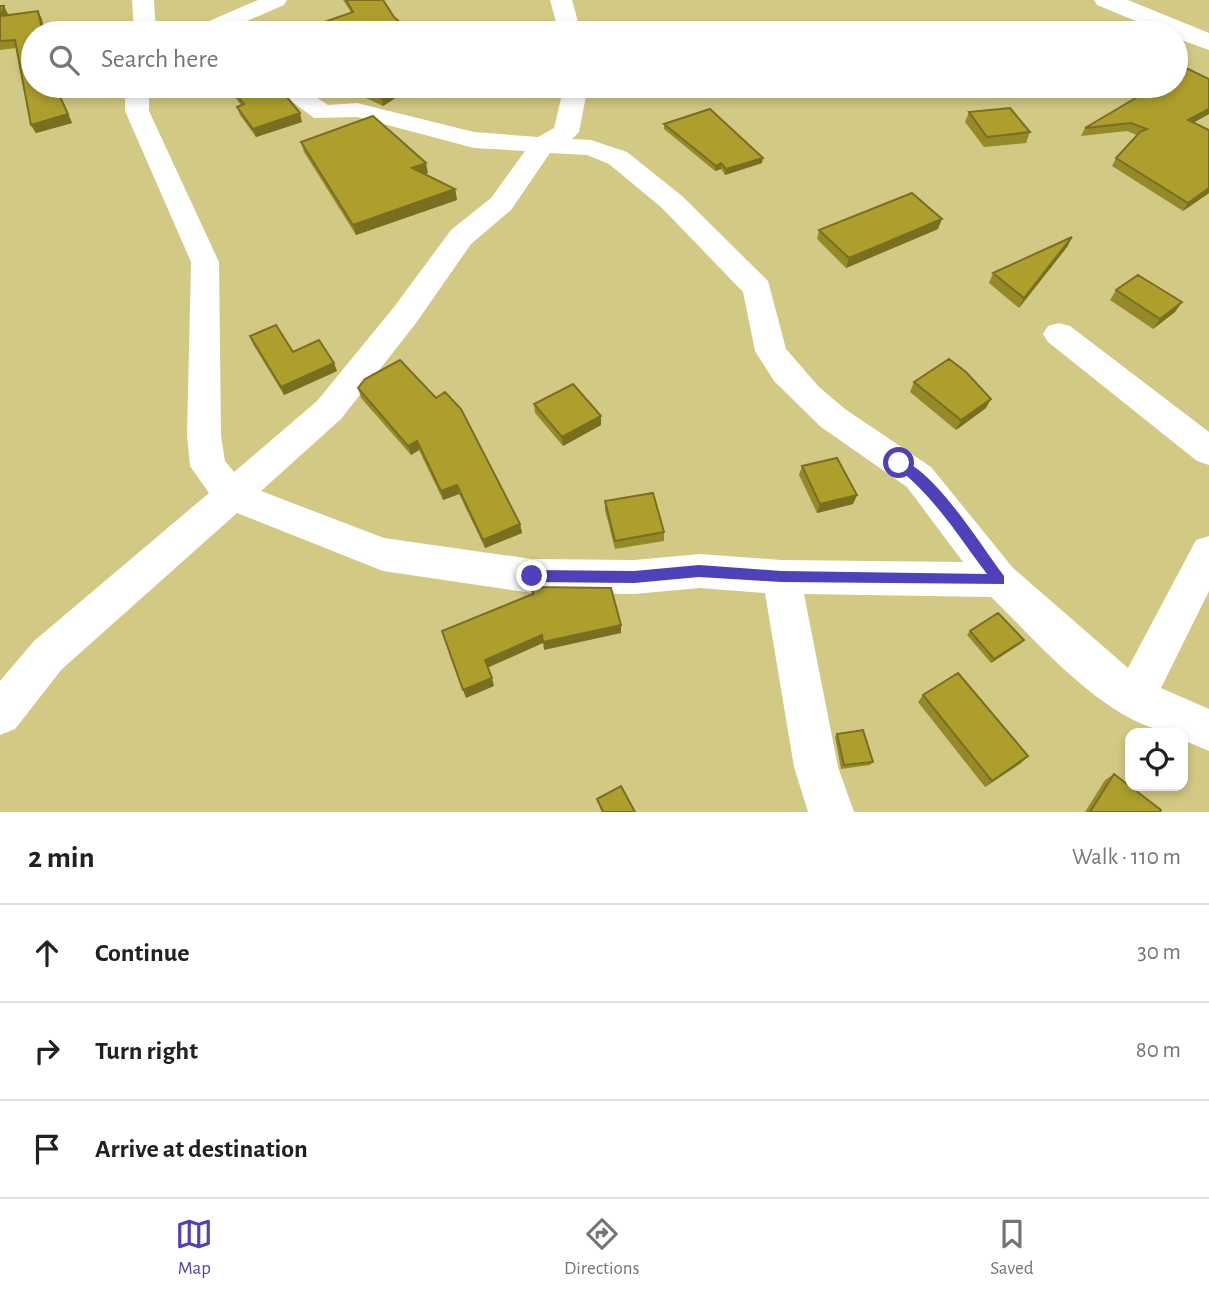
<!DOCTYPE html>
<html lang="en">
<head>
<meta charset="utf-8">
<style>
	body { margin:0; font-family:"Alegreya Sans",sans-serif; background:#f6f6f6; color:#202124 }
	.controls { position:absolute; right:21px; bottom:21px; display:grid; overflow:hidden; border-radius:14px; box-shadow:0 4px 10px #0003 }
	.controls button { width:63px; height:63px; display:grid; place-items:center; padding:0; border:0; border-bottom:2px solid #e0e0e0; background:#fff; color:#202124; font:35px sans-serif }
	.stop { position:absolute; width:21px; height:21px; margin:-16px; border:5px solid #4f41b9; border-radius:50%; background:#fff }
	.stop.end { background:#4f41b9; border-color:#fff; box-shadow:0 2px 7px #0008 }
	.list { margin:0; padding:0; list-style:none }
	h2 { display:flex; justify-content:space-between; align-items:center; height:91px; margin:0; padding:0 28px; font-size:30px }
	h2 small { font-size:23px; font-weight:400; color:#757577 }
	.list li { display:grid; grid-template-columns:46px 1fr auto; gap:21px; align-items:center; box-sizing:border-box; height:98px; padding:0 28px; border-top:2px solid #e0e0e0 }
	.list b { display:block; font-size:26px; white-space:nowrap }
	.list em { font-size:23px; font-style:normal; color:#757577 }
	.icon { flex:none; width:38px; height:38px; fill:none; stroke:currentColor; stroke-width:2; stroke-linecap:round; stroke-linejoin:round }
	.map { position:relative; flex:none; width:1209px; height:812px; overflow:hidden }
	.search { position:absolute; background:#fff; box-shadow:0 4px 10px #0003; left:21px; right:21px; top:21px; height:77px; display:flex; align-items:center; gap:18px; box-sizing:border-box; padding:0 24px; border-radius:38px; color:#757577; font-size:26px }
	.sheet { height:385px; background:#fff }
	nav { display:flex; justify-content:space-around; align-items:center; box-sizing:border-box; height:98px; border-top:2px solid #e0e0e0; background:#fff; font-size:19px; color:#757577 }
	nav a { display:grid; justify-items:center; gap:4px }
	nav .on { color:#4f41b9 }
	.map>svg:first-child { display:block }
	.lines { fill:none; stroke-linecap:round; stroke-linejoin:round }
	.minor { fill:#fff; fill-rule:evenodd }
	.tertiary { fill:#fff; fill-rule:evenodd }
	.wall { fill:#968927 }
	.shaded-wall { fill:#7a6f20 }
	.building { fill:#ae9f2d; stroke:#7a6f20; stroke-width:2 }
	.route { fill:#4f41b9 }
</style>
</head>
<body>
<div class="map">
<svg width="1209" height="812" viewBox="0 0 1209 812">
	<rect width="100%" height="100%" fill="#d2c984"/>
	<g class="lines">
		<path class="minor" d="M132 0H154L156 33H134Z
			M258 0H287L284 5 219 33H190L193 28Z
			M550 0H572L581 33H559Z
			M125 86H149V111L219 262 221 436 225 461 234 472 317 401 394 307 451 230 491 198 525 151 474 148 357 117 314 118 271 86H299L328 105 357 103 474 132 538 137 554 128 564 86H588L579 132 572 139 591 140 627 152 682 196 768 281 786 349 819 387 845 409 931 467 1013 568 1128 668 1196 540 1209 536V591L1161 688 1209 709V751L1183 740V733C1113 733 1038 642 991 597L804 594 838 767 854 812H808L794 767 765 593 700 588 634 594 532 593 383 571 237 513 62 669 15 729 0 735V681L34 641 209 493 190 466 187 436 191 262 125 111ZM550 153 587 155 609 164 662 208 743 292 755 351 774 381 821 427 907 487 963 562 781 560 700 554 634 560 532 559 384 538 261 491 341 419 416 323 471 244 511 210Z
			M1059 323 1070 326 1209 432V465L1197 461 1048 342 1043 334 1048 326Z"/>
		<path class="tertiary" d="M1094 0H1128L1209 33V50L1176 38V33H1165L1097 5Z"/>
	</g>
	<path class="wall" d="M343 0H383L394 17 351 12Z
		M0 6 8 14V15L42 19 33 86H56L72 123 36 133 31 125 16 48 0 50Z
		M1209 79V114L1194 122 1209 193 1183 211 1112 166 1116 158 1137 135 1127 131 1081 136 1085 128Z
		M226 86H275L302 122 256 137 240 115 237 107 241 105Z
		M340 86H414L383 106Z
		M969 112 1030 132 1026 143 984 147 965 122Z
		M664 124 762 163 725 175 721 169 715 171 664 129Z
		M301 142 428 173 425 174 455 189 457 200 356 235 304 152Z
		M938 229 846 268 817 239 819 230Z
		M1072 237 1067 247 1019 308 989 283 993 273Z
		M1116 290 1182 302 1175 312 1153 329 1110 300Z
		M250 336 293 352 337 371 284 395 253 344Z
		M914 382 986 408 956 430 910 392Z
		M358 388 520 524 522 533 485 548 459 494 443 500 419 450 411 455 361 398Z
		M534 404 601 416V425L563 446 535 413Z
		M802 466 857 495 853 504 817 513 799 475Z
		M605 501 664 532V541L615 549 605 510Z
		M970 631 1024 640 1020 644 991 663 967 635Z
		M923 695 1021 763 985 787 918 702Z
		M837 734 873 762 870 765 841 769 835 737Z
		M1114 774 1160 812H1085L1105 780Z"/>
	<path class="shaded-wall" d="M4 6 8 14 5 24 1 16Z
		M38 11 42 19 45 33H43Z
		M55 86H56L72 123 36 133 31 125Z
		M401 86H414L383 106 382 98Z
		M1209 109V114L1184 128 1188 120Z
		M300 113 302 122 256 137 253 129Z
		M763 158 762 163 725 175 726 169Z
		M426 163 428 173 414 178 412 168Z
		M721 163V169L715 171 716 166Z
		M1209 188V193L1183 211 1188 203Z
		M455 189 457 200 356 235 353 225Z
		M942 219 938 229 846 268 849 258Z
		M1072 237 1067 247 1019 308 1024 298Z
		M1182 302 1175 312 1153 329 1160 319Z
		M334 363 337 371 284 395 281 387Z
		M991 399 986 408 956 430 961 420Z
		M601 416V425L563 446 562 437Z
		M417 441 419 450 411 455 408 446Z
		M457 485 459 494 443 500 441 491Z
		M857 495 853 504 817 513 820 504Z
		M520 524 522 533 485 548 483 540Z
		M621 625V633L544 650 543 642Z
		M542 635 543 643 487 668 485 660Z
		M1024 640 1020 644 991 663 994 659Z
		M492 678 494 686 466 698 463 690Z
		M1028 756 1021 763 985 787 992 781Z"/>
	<path class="building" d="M346 0H383L394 17 412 33 296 32 353 12Z
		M0 6H4L1 16 38 11 43 33H33V86H55L68 114 31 125 15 40 0 41Z
		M1186 68 1209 79V109L1188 120 1209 130V188L1188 203 1116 158 1140 132 1147 129 1131 123 1085 128 1156 86H1176V74Z
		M229 86H275L282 91 300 113 253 129 237 107 244 104Z
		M354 86H401L382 98Z
		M1010 108 1030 132 987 137 969 112Z
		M710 109 763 158 726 169 721 163 716 166 664 124Z
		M373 116 426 163 412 168 455 189 353 225 301 142Z
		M912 193 942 219 849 258 819 230Z
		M1072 237 1024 298 993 273Z
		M1138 275 1182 302 1160 319 1116 290Z
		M276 325 293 352 319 340 334 363 281 387 250 336Z
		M949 359 966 372 991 399 961 420 914 382Z
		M400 360 436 398 445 392 461 409 520 524 483 540 457 485 441 491 417 441 408 446 358 388 365 379Z
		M573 384 601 416 562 437 534 404Z
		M837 458 857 495 820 504 802 466Z
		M653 493 664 532 615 541 605 501Z
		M532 587 611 588 621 625 543 642 542 635 485 660 492 678 463 690 442 631 533 594Z
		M998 613 1024 640 994 659 970 631Z
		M958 673 1028 756 992 781 923 695Z
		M863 730 873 762 844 765 837 734Z
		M1114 774 1161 810 1160 812H1090Z
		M621 786 635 812H603L597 799Z"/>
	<path class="route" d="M899 458C938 474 978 542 1004 576V584L781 582 699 577 634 583 532 582 525 576 532 570 634 571 699 565 781 571 987 574C958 536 933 494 894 466L893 463Z"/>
</svg>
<div class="controls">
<button><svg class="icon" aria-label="locate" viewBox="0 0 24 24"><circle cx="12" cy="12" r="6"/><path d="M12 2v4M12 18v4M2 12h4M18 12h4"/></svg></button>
</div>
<div class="stop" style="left:899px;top:463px"></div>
<div class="stop end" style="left:532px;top:576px"></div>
<div class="search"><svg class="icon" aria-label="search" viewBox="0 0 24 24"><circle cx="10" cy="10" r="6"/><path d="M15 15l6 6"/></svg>Search here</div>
</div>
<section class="sheet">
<h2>2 min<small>Walk · 110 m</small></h2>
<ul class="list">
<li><svg class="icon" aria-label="ahead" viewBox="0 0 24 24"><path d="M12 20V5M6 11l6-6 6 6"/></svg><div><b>Continue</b></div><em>30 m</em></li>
<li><svg class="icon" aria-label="right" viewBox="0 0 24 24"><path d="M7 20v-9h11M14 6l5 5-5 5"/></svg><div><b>Turn right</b></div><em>80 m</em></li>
<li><svg class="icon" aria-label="arrive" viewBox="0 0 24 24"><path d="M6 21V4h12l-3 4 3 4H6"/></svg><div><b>Arrive at destination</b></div></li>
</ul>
</section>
<nav>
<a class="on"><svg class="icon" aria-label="map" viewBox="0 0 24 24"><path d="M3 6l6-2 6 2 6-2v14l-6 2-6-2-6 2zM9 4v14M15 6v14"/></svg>Map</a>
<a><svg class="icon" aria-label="directions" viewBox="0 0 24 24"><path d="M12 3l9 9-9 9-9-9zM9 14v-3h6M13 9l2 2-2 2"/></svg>Directions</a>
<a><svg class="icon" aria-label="saved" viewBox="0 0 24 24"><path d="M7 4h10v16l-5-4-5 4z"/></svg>Saved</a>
</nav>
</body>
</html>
